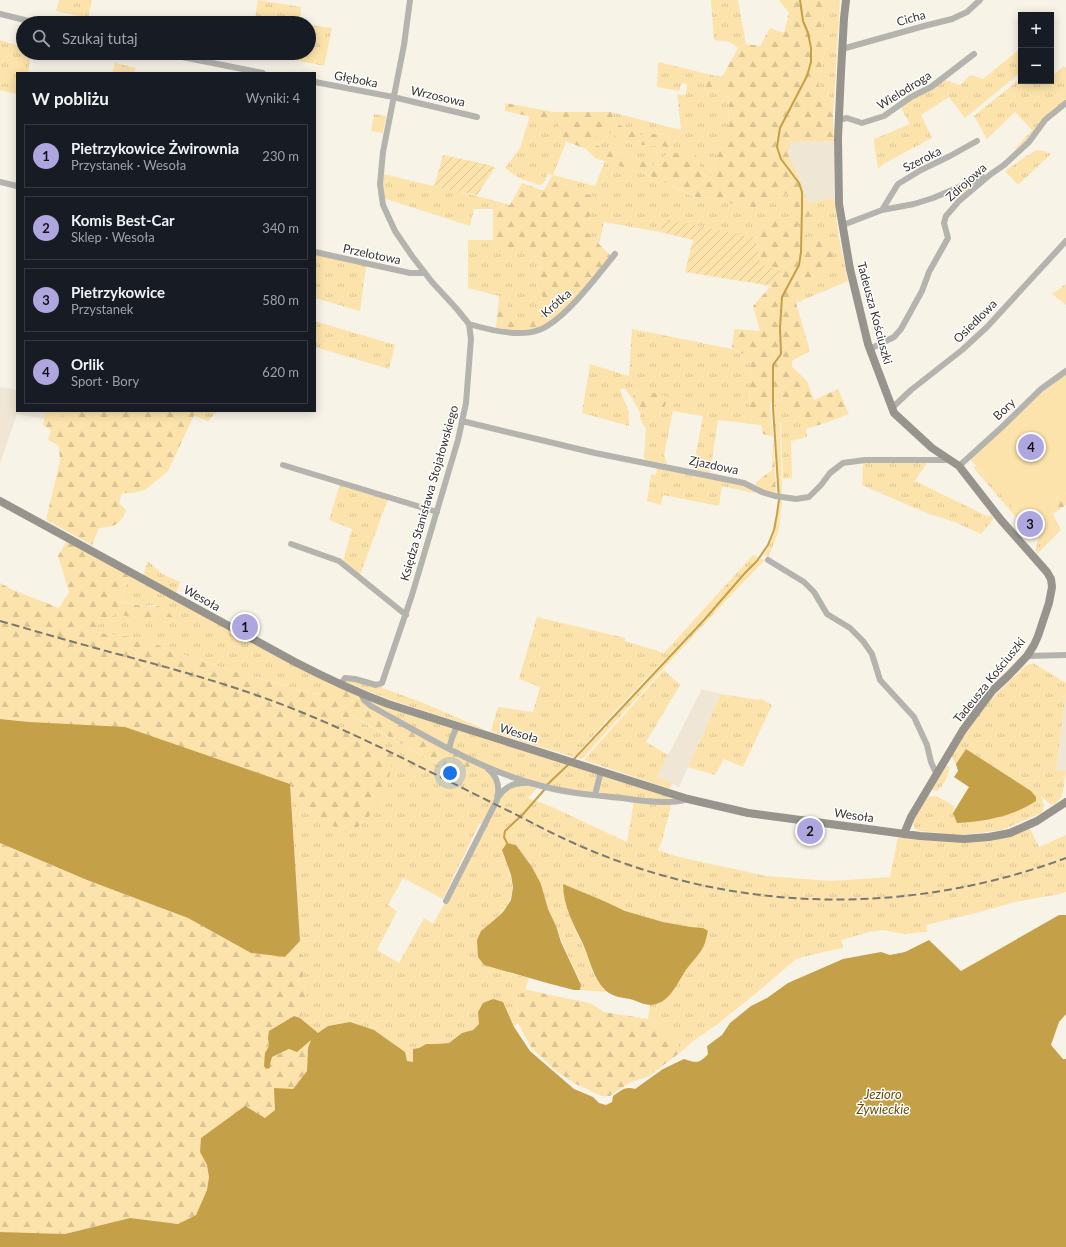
<!DOCTYPE html>
<html lang="pl">
<head>
<meta charset="utf-8">
<style>
	body { margin:0; font-family:Lato,sans-serif; background:#242831; color:#f1f3f6 }
	.controls { position:absolute; right:12px; top:12px; display:grid; overflow:hidden; border-radius:0px; box-shadow:0 2px 10px #0003 }
	.controls button { width:36px; height:36px; display:grid; place-items:center; padding:0; border:0; border-bottom:1px solid #363941; background:#171b24; color:#f1f3f6; font:20px sans-serif }
	.you { position:absolute; left:450px; top:773px; width:14px; height:14px; margin:-10px; border:3px solid #fff; border-radius:50%; background:#1a73e8; box-shadow:0 0 0 6px #1a73e833 }
	.badge { display:grid; place-items:center; width:26px; height:26px; border-radius:50%; background:#aea6de; color:#111; font-size:13px; font-weight:700 }
	.pin { position:absolute; translate:-50% -50%; border:2px solid #fff; box-shadow:0 1px 4px #0006 }
	.list { margin:0; padding:0; list-style:none }
	h2 { display:flex; justify-content:space-between; align-items:center; height:52px; margin:0; padding:0 16px; font-size:17px }
	h2 small { font-size:13px; font-weight:400; color:#9ea1a6 }
	.list li { display:grid; grid-template-columns:26px 1fr auto; gap:12px; align-items:center; box-sizing:border-box; height:64px; margin:0 8px 8px; padding:0 8px; border:1px solid #363941; border-radius:0px }
	.list b { display:block; font-size:15px; white-space:nowrap }
	.list p { margin:0; font-size:13px; white-space:nowrap; color:#9ea1a6 }
	.list em { font-size:13px; font-style:normal; color:#9ea1a6 }
	.icon { flex:none; width:22px; height:22px; fill:none; stroke:currentColor; stroke-width:2; stroke-linecap:round; stroke-linejoin:round }
	.map { position:relative; flex:none; width:1066px; height:1247px; overflow:hidden }
	.search { position:absolute; background:#171b24; box-shadow:0 2px 10px #0003; left:16px; top:16px; width:300px; height:44px; display:flex; align-items:center; gap:10px; box-sizing:border-box; padding:0 14px; border-radius:22px; color:#9ea1a6; font-size:15px }
	.panel { position:absolute; background:#171b24; box-shadow:0 2px 10px #0003; left:16px; top:72px; width:300px; height:340px; border-radius:0px }
	.map>svg:first-child { display:block }
	.built { fill:#efe6d5 }
	.grass { fill:url(#grass-tufts); fill-rule:evenodd }
	.forest { fill:url(#forest-firs) }
	.garden { fill:url(#garden-furrows) }
	.pitch { fill:#fce3ab }
	.water { fill:#c4a049 }
	.lines { fill:none; stroke-linecap:round; stroke-linejoin:round }
	.stream { stroke:#c4a049; stroke-width:2 }
	.street { stroke:#b5b3ae; stroke-width:6 }
	.secondary { stroke:#97948d; stroke-width:8 }
	.rail { stroke:#7b7871; stroke-width:2; stroke-dasharray:8 4; stroke-linecap:butt }
	.labels { text-anchor:middle; dominant-baseline:central; stroke-width:3; stroke-linejoin:round; paint-order:stroke }
	.street-label { font-size:12px; fill:#363430; stroke:#fff }
	.water-label { font-size:13px; font-style:italic; fill:#664e07; stroke:#fff }
</style>
</head>
<body>
<div class="map">
<svg width="1066" height="1247" viewBox="0 0 1066 1247">
	<defs>
		<pattern id="grass-tufts" width="24" height="20" patternUnits="userSpaceOnUse"><rect width="24" height="20" fill="#fce3ab"/><path d="M3 7l-1-3M5 7V3M7 7l1-3M15 17l-1-3M17 17v-4M19 17l1-3" fill="none" stroke="#d9c393"/></pattern>
		<pattern id="forest-firs" width="22" height="20" patternUnits="userSpaceOnUse"><rect width="22" height="20" fill="#fce3ab"/><path d="M5 1l3.5 6h-7zM16 11l3.5 6h-7z" fill="#d9c393"/></pattern>
		<pattern id="garden-furrows" width="10" height="10" patternUnits="userSpaceOnUse"><rect width="10" height="10" fill="#fce3ab"/><path d="M-1 1l2-2M0 10L10 0M9 11l2-2" fill="none" stroke="#d9c393"/></pattern>
	</defs>
	<rect width="100%" height="100%" fill="#f8f3e7"/>
	<path class="built" d="M834 141V198L808 203 788 154 791 142Z
		M0 387 17 390V411H46L44 419 17 414 0 464Z
		M702 689 721 694 679 787 657 777Z
		M1066 693V771L1056 770Z"/>
	<path class="grass" d="M59 0H92L88 18 56 11Z
		M258 0 301 7 300 23H254Z
		M711 0H738L746 44 738 48 730 42 714 40Z
		M828 0H840L833 115 818 89 819 78 827 42 821 27 826 3Z
		M309 25 332 28 324 66 277 56 278 53H309Z
		M0 40 23 47V53H31L28 73H17V94L0 90Z
		M1021 48V72L965 118 949 97 921 115 932 138 885 163 878 169 875 150 874 139 910 124 900 106 945 80 960 85 970 75 983 79Z
		M658 62 716 76 705 84 703 91 729 90 728 134 715 159 710 177 704 176 669 153 653 165 595 145 591 140 603 129 631 144 668 147 670 133 639 135 616 123 611 112 681 130 677 94 686 95 687 84 682 83 679 91 657 87Z
		M115 63 136 68 134 73H112Z
		M1064 66 1066 68V101C1057 110 1023 148 1014 150L1032 130 1015 112 987 139 974 116 1021 78V81H1043L1044 82 1051 81V77Z
		M374 114 386 116 383 133 371 131Z
		M530 116 559 123 562 140 566 142 553 175 595 186 605 161 656 178 696 198 709 197 743 207 756 208 788 193 794 203 796 226 812 214 808 203 834 198 839 238 848 281 796 303 798 294 823 271 837 264 821 237 814 244 795 226 769 213 756 238 662 219 660 232 604 222 599 244 586 231 594 197 551 178 552 175 548 173C546 178 545 184 539 185L519 178 505 168 520 148Z
		M1037 150 1044 151 1051 154 1018 185 1005 171 1025 157Z
		M384 174C426 185 469 193 510 205L493 209H474L470 226 383 198 382 183Z
		M973 184 974 185 959 199 953 192Z
		M468 240H493L496 252 543 251 536 284 543 296 538 315 520 320 499 296 468 288Z
		M316 255 366 266 360 311 315 298Z
		M315 321 395 345 389 369 315 347Z
		M632 329 732 349 751 357 749 417 759 416 761 425 718 420 710 473 693 469 703 416 673 411 664 455 667 464 646 460 644 458 646 429C642 422 638 419 642 410H663L638 389 632 398 624 388 620 390 629 412V426L582 413 590 364 629 376Z
		M785 398 803 408 807 437 791 441 792 478 783 479 781 423H780L782 494H779L773 403Z
		M46 411H63L61 423 44 419Z
		M196 411H217L208 421 194 416Z
		M928 461 915 481 987 516H990V514L994 518 981 534 957 523 924 512 862 485 863 463Z
		M976 466 1020 515H1030L1049 542 1037 554 1036 550 1039 533 1029 521H1019L973 467Z
		M657 467 744 484 756 491 754 493 722 486 719 506 663 495 661 505 647 501 651 474 656 475Z
		M340 484 388 499 360 575 343 561 352 529 329 520Z
		M780 499H782L779 530 769 556 768 557 764 555C774 537 778 520 780 499Z
		M753 555 759 558C739 578 721 600 701 621 659 666 615 710 574 757L495 733 491 731 498 707 533 712 540 687 519 679 537 617 625 638V641L664 653Z
		M761 558 764 560V561L730 596 663 669 582 759 577 758Z
		M148 561 162 574 180 582 176 593 143 575Z
		M130 573 340 685 319 695 220 667 169 650 142 638 106 634 91 630 115 614 137 617 158 605 144 606 120 601Z
		M1033 663 1066 683V693L1056 770 1066 771 1062 796C1059 801 1056 804 1051 805L1041 796C1043 802 1046 807 1041 813L1002 830 987 832 961 835 918 831 915 829 913 821 926 797 937 796 954 806 953 813 1031 791 966 749 956 764 951 756 961 739 987 703 1023 668 1027 665Z
		M664 670 680 685 646 742 668 755 657 777 672 783 670 788H667L584 760Z
		M348 679 383 685 382 688 421 702 484 729V730L394 701 347 683 346 681Z
		M361 694 688 799H641L672 802 662 841 658 850 679 857 766 876 831 881 890 877 898 837 964 839 1028 825 1039 847 1066 835V892L1060 894 1015 902 976 913 926 925 927 932 903 934 883 930 869 932 841 940 843 948 819 953 796 959 760 990 719 1023 692 1042 682 1051 670 1032 648 1019 650 1005 660 1003 683 974 705 944 703 928 691 927 663 922 625 911 604 901 563 884C563 906 574 925 582 944 588 955 590 968 596 979 599 984 603 988 606 992L580 990 581 985 548 909 541 884 532 867 516 845 502 850C512 884 522 893 493 921L509 973 529 978 525 989 517 1001 518 1023 514 1027 503 1002 478 1012 479 1024 473 1030 462 1033 449 1043 437 1044H426L419 1048 413 1049V1062L406 1061 405 1052 374 1030 349 1022 328 1026 318 1034 300 1018 306 1000 300 941 290 784 308 814 312 716 355 718 462 778 371 706ZM487 767 520 783 502 791ZM539 786 634 800 627 842 550 806 528 798ZM484 823 446 901 433 924 424 918 399 963 377 950 397 911 388 905 403 878 443 899 479 824Z
		M721 694 759 700 760 698 772 705 743 767 724 759 715 775 688 767Z
		M946 766 949 767C950 775 943 786 937 791L932 790Z"/>
	<path class="forest" d="M779 0H828L826 3 821 27 827 42 819 78 818 89 833 115 834 141 791 142 788 154 800 181 812 214 796 227 814 244 822 236 838 264 823 271 798 294 796 303 810 351 792 361V367L807 381 814 400 838 389 849 414 822 424 806 429 803 408 787 412 785 398 770 404 773 437 776 494C769 493 759 489 755 483L772 470 773 437 763 434 759 416 749 417 751 357 732 349 734 329 760 331 753 306 771 286 760 265 756 238 769 212 795 226 794 203 788 193 756 208 743 207 709 197 697 198 656 178 595 158 586 149 562 140 559 123 505 111V103L553 112H611L616 123 639 135 670 133 668 147 631 144 603 129 591 140 595 145 653 165 669 153H695L704 176 710 177 715 159 728 134 729 90 703 91 704 84 716 76 722 77 738 48 746 44 760 46 770 28 784 33 789 13Z
		M551 178 594 197 586 231 611 256C595 276 563 319 539 328 525 333 510 331 496 328L499 296 520 320 538 314 543 296 536 284 543 252H496L493 240V209L510 205 522 183 541 190H544Z
		M1066 284V305L1052 294Z
		M638 389 669 397 663 410H642L640 413 632 398Z
		M63 411H196L168 471 145 490 133 493H122L119 503 126 510C119 526 116 526 99 528L92 545 46 520 60 461 59 446 48 440 51 430 43 425 44 419 61 423Z
		M1066 493V505L1053 514 1057 499Z
		M67 541 130 573 120 601C128 603 135 605 143 606 159 608 161 601 173 618L166 623 115 614 92 630 106 634 142 638 169 650 220 667 318 695 340 685 364 700 473 761 462 778 356 718 313 717 394 754 386 791 367 819 350 834 308 814 290 784 29 722 0 719V583L13 590 59 608 69 592 58 556Z
		M0 843 87 880 188 918 251 953 285 957 300 941 306 1001 300 1018 294 1016 268 1038 269 1046 265 1053 270 1064 272 1057 311 1040 308 1048 307 1071 300 1080 275 1110 265 1119 245 1107 201 1138 200 1152 207 1165 209 1177 207 1190 196 1215 178 1224 130 1218 65 1234 0 1232Z
		M525 989 550 995 590 1003 604 1012 648 1019 670 1032 682 1051 649 1076 629 1083 610 1096H601L574 1083 555 1070 531 1047 518 1023 517 1001Z"/>
	<path class="garden" d="M443 155 489 165 497 169H494L477 195 434 187Z
		M662 218 756 238 760 264 780 271 771 286 685 272 693 240 660 232Z"/>
	<path class="pitch" d="M1066 374V493L1057 499 1053 514 1061 530 1049 542 1030 515H1020L970 459 1044 391Z"/>
	<path class="water" d="M0 719 29 722 125 727 290 784 300 941 285 957 251 953 188 918 87 880 0 843Z
		M966 749 1031 791 1036 797V801C1012 817 985 821 957 823L953 813 969 787 954 777 958 771 956 764Z
		M507 843 516 845 532 867 541 884 548 909 556 926 561 942 581 985 580 990H574L547 983 484 965 478 957 477 940 481 931 493 921 503 912 511 900 513 887 511 875 502 850Z
		M563 884 604 901 625 911 663 922 691 927 703 928 708 931C707 935 706 939 705 943 701 954 690 963 684 973 676 986 668 1004 651 1005 644 1005 637 1001 630 999 622 998 611 996 605 990 593 978 590 960 583 944 574 925 563 906 563 884Z
		M1059 915H1066V1014L1059 1022 1051 1045 1063 1059H1066V1247H0V1232L65 1234 130 1218 178 1224 196 1215 207 1190 209 1177 207 1165 200 1152 201 1138 245 1106 265 1118 275 1110 274 1088 293 1089 307 1071 308 1048 311 1040 297 1052 289 1049 272 1057 270 1064V1068L266 1069 264 1066 265 1053 269 1046 268 1038 269 1031 294 1016 300 1018 318 1033 328 1026 350 1022 374 1030 405 1052 407 1061 413 1062V1049L419 1048 426 1044H437L449 1043 462 1033 473 1030 479 1024 478 1012 483 1003 493 999 503 1002 514 1027 530 1051 574 1089 593 1097 599 1103 606 1105 612 1102 613 1096C622 1090 625 1086 635 1089L663 1069 684 1059C696 1063 699 1064 708 1054L707 1046 722 1035 730 1023 751 1006 767 998 788 983 843 959 881 952 890 955 905 952 929 940 961 971Z"/>
	<g class="lines">
		<path class="stream" d="M573 760 704 620 745 573 757 561 768 545 774 530 777 514 779 500 775 438 773 408V365L781 354 780 328 782 297 799 265 801 252 802 207V192L799 183 781 159 777 147 780 128 807 76 811 62V48L808 33 803 21 800 0
			M547 785 552 780 570 763
			M507 843 504 837 505 831 524 813 545 789"/>
		<path class="street" d="M0 14 37 23
			M842 49 924 26 952 19 967 12 980 0
			M162 53 263 73
			M315 82 393 97 477 117
			M839 120 847 118 862 123 884 116 911 97 931 87 974 54
			M0 182 17 186
			M882 210 914 204 933 198 983 177
			M843 225 882 210 898 184 921 170 950 156 977 141
			M315 252 410 273H425
			M469 324C489 330 520 337 539 330 564 321 598 275 615 254
			M870 349 894 337 901 329 922 291 929 272 948 238 944 223 946 216 959 201 991 174 1004 165 1029 142 1045 120 1066 103
			M892 408 911 390 962 350 987 327 1066 241
			M462 421 595 453 744 483 762 492 775 496 796 499 809 497 821 485 830 473 843 463 865 460H948
			M283 465 437 512
			M959 466 1002 427 1041 389 1066 371
			M291 544 339 561 406 615
			M768 560 804 582 814 592 827 614 850 628 863 641 872 654 880 680 914 717 927 745 931 762 936 773
			M1027 656 1066 655
			M340 685 345 678 355 679 376 685 382 683 412 595 458 440 466 403 471 339 469 324 456 308 432 282 412 256 395 231 383 205 380 184 383 152 404 45 410 0
			M361 694 364 700 371 706C425 736 478 769 538 785 565 793 594 795 622 798 641 801 671 805 688 799
			M449 749 452 738 457 726
			M595 795 601 771
			M498 797C505 787 513 782 526 783
			M446 901 497 800C500 788 498 777 488 769"/>
		<path class="secondary" d="M846 0 844 18 841 72 838 138 839 204 850 269 868 344 894 413 932 448 959 466 1001 520 1047 572 1051 579 1052 587 1049 603 1038 636 1034 645 1027 656 1008 676 992 691 963 730 911 817 904 834
			M0 501 295 662C326 678 356 692 388 704L688 799 748 813 920 836 964 839 989 837 1010 833 1037 821 1066 802"/>
		<path class="rail" d="M0 621C42 633 83 645 125 656 189 673 252 691 313 717 380 745 445 780 511 812 538 826 565 840 592 851 745 914 912 915 1066 858"/>
	</g>
	<g class="labels">
		<g class="street-label">
			<text transform="translate(911 18) rotate(-15)">Cicha</text>
			<text transform="translate(356 79) rotate(11)">Głęboka</text>
			<text transform="translate(904 90) rotate(-32)">Wielodroga</text>
			<text transform="translate(438 96) rotate(13)">Wrzosowa</text>
			<text transform="translate(922 159) rotate(-27)">Szeroka</text>
			<text transform="translate(966 182) rotate(-42)">Zdrojowa</text>
			<text transform="translate(372 254) rotate(12)">Przelotowa</text>
			<text transform="translate(556 303) rotate(-41)">Krótka</text>
			<text transform="translate(875 313) rotate(75)">Tadeusza Kościuszki</text>
			<text transform="translate(975 321) rotate(-45)">Osiedlowa</text>
			<text transform="translate(1004 409) rotate(-44)">Bory</text>
			<text transform="translate(714 465) rotate(12)">Zjazdowa</text>
			<text transform="translate(429 493) rotate(-74)">Księdza Stanisława Stojałowskiego</text>
			<text transform="translate(202 598) rotate(29)">Wesoła</text>
			<text transform="translate(989 680) rotate(-51)">Tadeusza Kościuszki</text>
			<text transform="translate(519 733) rotate(17)">Wesoła</text>
			<text transform="translate(854 815) rotate(8)">Wesoła</text>
		</g>
		<g class="water-label">
			<text x="883" y="1094">Jezioro<tspan x="883" dy="15">Żywieckie</tspan></text>
		</g>
	</g>
</svg>
<div class="controls">
<button>+</button>
<button>−</button>
</div>
<div class="you"></div>
<div class="pin badge" style="left:245px;top:627px">1</div>
<div class="pin badge" style="left:810px;top:831px">2</div>
<div class="pin badge" style="left:1030px;top:524px">3</div>
<div class="pin badge" style="left:1031px;top:447px">4</div>
<div class="search"><svg class="icon" aria-label="search" viewBox="0 0 24 24"><circle cx="10" cy="10" r="6"/><path d="M15 15l6 6"/></svg>Szukaj tutaj</div>
<section class="panel">
<h2>W pobliżu<small>Wyniki: 4</small></h2>
<ul class="list">
<li><span class="badge">1</span><div><b>Pietrzykowice Żwirownia</b><p>Przystanek · Wesoła</p></div><em>230 m</em></li>
<li><span class="badge">2</span><div><b>Komis Best-Car</b><p>Sklep · Wesoła</p></div><em>340 m</em></li>
<li><span class="badge">3</span><div><b>Pietrzykowice</b><p>Przystanek</p></div><em>580 m</em></li>
<li><span class="badge">4</span><div><b>Orlik</b><p>Sport · Bory</p></div><em>620 m</em></li>
</ul>
</section>
</div>
</body>
</html>
